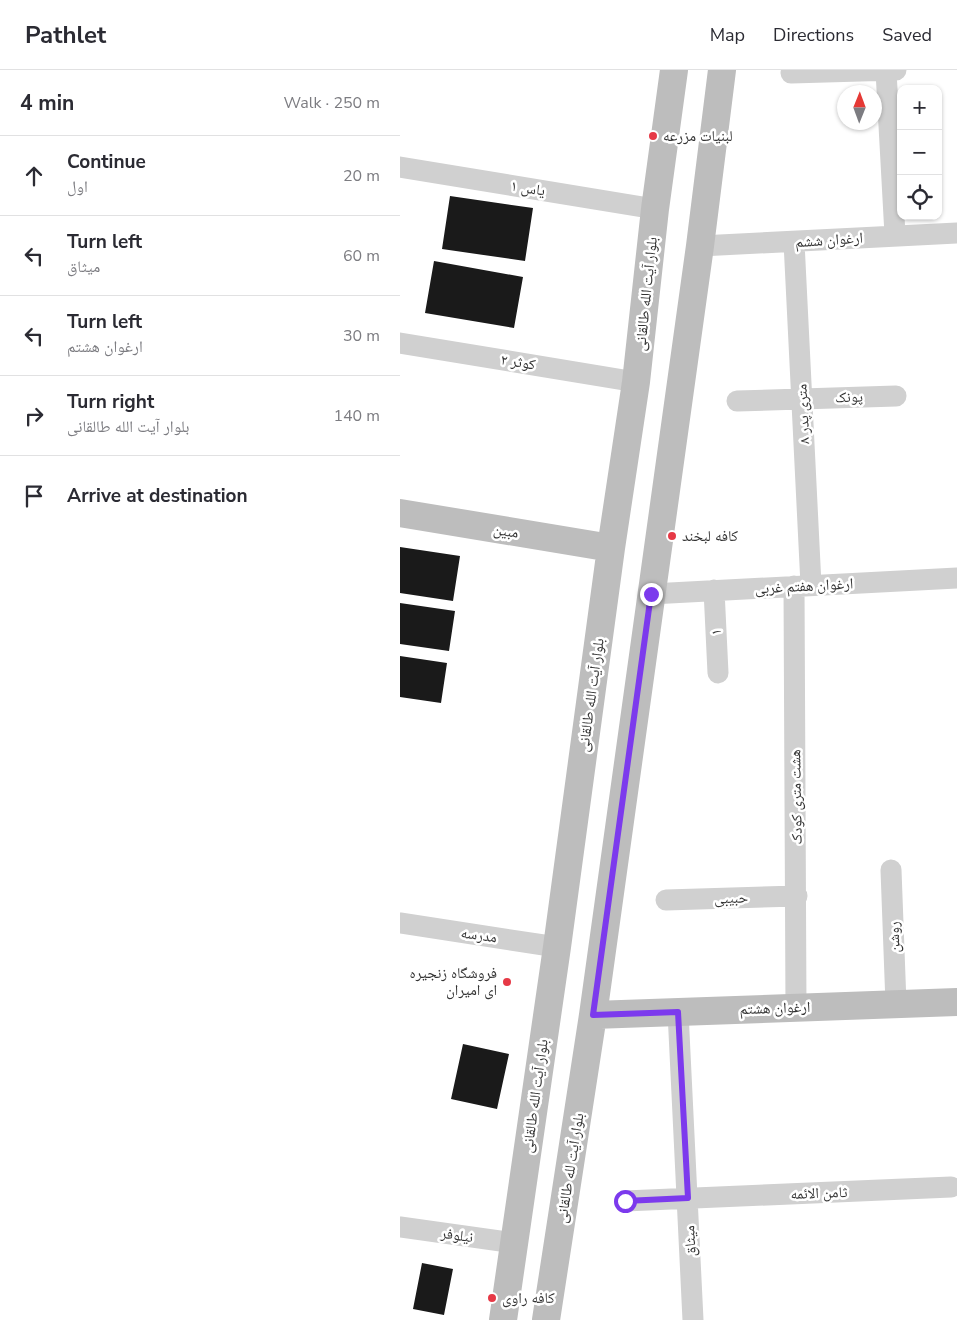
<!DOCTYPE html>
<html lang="en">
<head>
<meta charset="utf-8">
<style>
	body { margin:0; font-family:"Nunito Sans","Noto Naskh Arabic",sans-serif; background:#f2f2f3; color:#2b2b33 }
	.controls { position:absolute; right:15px; top:15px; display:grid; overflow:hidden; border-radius:10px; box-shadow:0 1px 4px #0004 }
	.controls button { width:45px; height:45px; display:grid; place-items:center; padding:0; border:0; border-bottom:1px solid #e1e1e2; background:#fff; color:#2b2b33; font:25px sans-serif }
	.compass { position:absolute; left:437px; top:15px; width:45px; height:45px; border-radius:50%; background:#fff; box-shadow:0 1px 4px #0004; rotate:1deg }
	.stop { position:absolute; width:15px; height:15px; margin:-11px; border:4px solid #7c3aed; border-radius:50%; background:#fff }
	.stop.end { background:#7c3aed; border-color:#fff; box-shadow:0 1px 5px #0008 }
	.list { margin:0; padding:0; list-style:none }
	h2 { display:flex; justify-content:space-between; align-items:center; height:65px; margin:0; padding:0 20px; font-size:21px }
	h2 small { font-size:16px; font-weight:400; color:#7c7c81 }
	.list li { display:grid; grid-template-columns:32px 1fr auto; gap:15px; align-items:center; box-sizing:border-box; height:80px; padding:0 20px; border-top:1px solid #e1e1e2 }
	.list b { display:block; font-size:19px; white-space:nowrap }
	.list p { margin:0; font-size:16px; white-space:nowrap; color:#7c7c81 }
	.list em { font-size:16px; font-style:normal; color:#7c7c81 }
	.icon { flex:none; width:28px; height:28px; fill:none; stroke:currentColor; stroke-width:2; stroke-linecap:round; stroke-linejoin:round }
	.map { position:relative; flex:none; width:557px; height:1250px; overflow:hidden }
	header { display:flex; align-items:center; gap:30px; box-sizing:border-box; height:70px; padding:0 25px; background:#fff; border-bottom:1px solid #e1e1e2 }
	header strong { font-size:24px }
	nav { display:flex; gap:28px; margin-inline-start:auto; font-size:18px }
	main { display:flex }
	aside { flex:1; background:#fff }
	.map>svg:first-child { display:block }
	.building { fill:#1a1a1a }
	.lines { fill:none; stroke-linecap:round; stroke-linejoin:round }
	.street { stroke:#d0d0d0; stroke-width:21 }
	.secondary { stroke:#bdbdbd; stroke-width:28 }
	.route { stroke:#7c3aed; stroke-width:6 }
	.poi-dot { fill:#e63946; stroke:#fff; stroke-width:2 }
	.labels { text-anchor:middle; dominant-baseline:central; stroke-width:5; stroke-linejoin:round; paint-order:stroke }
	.poi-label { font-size:15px; fill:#333; stroke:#fff; text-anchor:start }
	.street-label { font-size:15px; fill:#333; stroke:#fff }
</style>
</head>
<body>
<header>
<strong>Pathlet</strong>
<nav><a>Map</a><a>Directions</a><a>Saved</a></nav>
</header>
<main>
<aside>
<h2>4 min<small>Walk · 250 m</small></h2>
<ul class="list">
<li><svg class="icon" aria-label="ahead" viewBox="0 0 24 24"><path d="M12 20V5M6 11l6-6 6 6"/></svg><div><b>Continue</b><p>اول</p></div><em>20 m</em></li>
<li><svg class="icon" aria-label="left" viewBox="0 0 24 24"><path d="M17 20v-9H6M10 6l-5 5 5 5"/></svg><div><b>Turn left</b><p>میثاق</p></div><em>60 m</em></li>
<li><svg class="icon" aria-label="left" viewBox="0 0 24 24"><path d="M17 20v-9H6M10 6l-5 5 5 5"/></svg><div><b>Turn left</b><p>ارغوان هشتم</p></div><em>30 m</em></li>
<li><svg class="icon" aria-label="right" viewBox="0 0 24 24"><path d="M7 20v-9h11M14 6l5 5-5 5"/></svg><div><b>Turn right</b><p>بلوار آیت الله طالقانی</p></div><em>140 m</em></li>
<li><svg class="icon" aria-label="arrive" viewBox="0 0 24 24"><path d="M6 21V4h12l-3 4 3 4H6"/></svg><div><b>Arrive at destination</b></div></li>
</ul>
</aside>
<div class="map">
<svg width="557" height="1250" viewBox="0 0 557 1250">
	<rect width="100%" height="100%" fill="#fff"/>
	<path class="building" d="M50 126 133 138 125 191 42 179Z
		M34 191 123 207 114 258 25 243Z
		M0 477 60 486 53 531 0 523Z
		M0 533 55 541 49 581 0 574Z
		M0 586 47 593 41 633 0 627Z
		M63 974 109 984 97 1039 51 1029Z
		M22 1193 53 1199 44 1245 13 1239Z"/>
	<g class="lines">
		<path class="street" d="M486 1 495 165
			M391 3 496 0
			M0 97 255 139
			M394 172 411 515
			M300 176 557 163
			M0 273 236 312
			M337 331 496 326
			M394 516 396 938
			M314 520 318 603
			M251 524 557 508
			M491 800 496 934
			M266 830 397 826
			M0 853 157 877
			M278 942 293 1250
			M225 1131 551 1117
			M0 1157 114 1173"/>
		<path class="secondary" d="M0 443 211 478
			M193 945 557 932
			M103 1250 157 877 211 478 236 312 255 139 274 0
			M146 1250 193 945 300 176 322 0"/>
	</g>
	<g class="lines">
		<path class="route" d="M225 1131 288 1128 278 942 193 945 251 524"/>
	</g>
	<g class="poi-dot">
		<circle cx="253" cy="66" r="5"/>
		<circle cx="272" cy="466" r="5"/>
		<circle cx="107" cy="912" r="5"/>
		<circle cx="92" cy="1228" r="5"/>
	</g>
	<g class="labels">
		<g class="poi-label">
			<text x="263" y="66">لبنیات مزرعه</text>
			<text x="282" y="466">کافه لبخند</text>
			<text x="97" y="903" text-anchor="end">فروشگاه زنجیره<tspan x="97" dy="17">ای امیران</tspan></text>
			<text x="102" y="1228">کافه راوی</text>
		</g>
		<g class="street-label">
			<text transform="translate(128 118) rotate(9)">یاس ۱</text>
			<text transform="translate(429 170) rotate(-4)">ارغوان ششم</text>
			<text transform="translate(246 224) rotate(-84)">بلوار آیت الله طالقانی</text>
			<text transform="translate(118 292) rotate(9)">کوثر ۲</text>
			<text transform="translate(449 327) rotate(-2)">پونک</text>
			<text transform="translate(403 344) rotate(-93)">۸ متری پدر</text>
			<text transform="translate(106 461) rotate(9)">مبین</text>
			<text transform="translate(404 516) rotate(-3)">ارغوان هفتم غربی</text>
			<text transform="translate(316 562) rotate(-92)">۱</text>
			<text transform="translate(191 625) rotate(-82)">بلوار آیت الله طالقانی</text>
			<text transform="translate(396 727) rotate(-91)">هشت متری کودک</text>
			<text transform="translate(331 828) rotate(-2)">حبیبی</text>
			<text transform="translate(79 865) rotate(8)">مدرسه</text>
			<text transform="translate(494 867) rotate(-92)">روشن</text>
			<text transform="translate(375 938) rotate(-2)">ارغوان هشتم</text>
			<text transform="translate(135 1026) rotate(-82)">بلوار آیت الله طالقانی</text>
			<text transform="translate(170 1098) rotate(-81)">بلوار آیت لله طالقانی</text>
			<text transform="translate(419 1123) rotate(-2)">ثامن الائمه</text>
			<text transform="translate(57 1165) rotate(8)">نیلوفر</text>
			<text transform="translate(290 1171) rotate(-93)">میثاق</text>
		</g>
	</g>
</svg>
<div class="controls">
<button>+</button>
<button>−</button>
<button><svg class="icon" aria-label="locate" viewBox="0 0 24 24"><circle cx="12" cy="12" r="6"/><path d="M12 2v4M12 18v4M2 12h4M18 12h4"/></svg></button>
</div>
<svg class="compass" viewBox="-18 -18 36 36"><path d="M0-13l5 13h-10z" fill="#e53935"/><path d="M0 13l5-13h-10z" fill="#7c7c81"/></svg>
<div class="stop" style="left:225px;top:1131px"></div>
<div class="stop end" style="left:251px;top:524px"></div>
</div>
</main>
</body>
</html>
